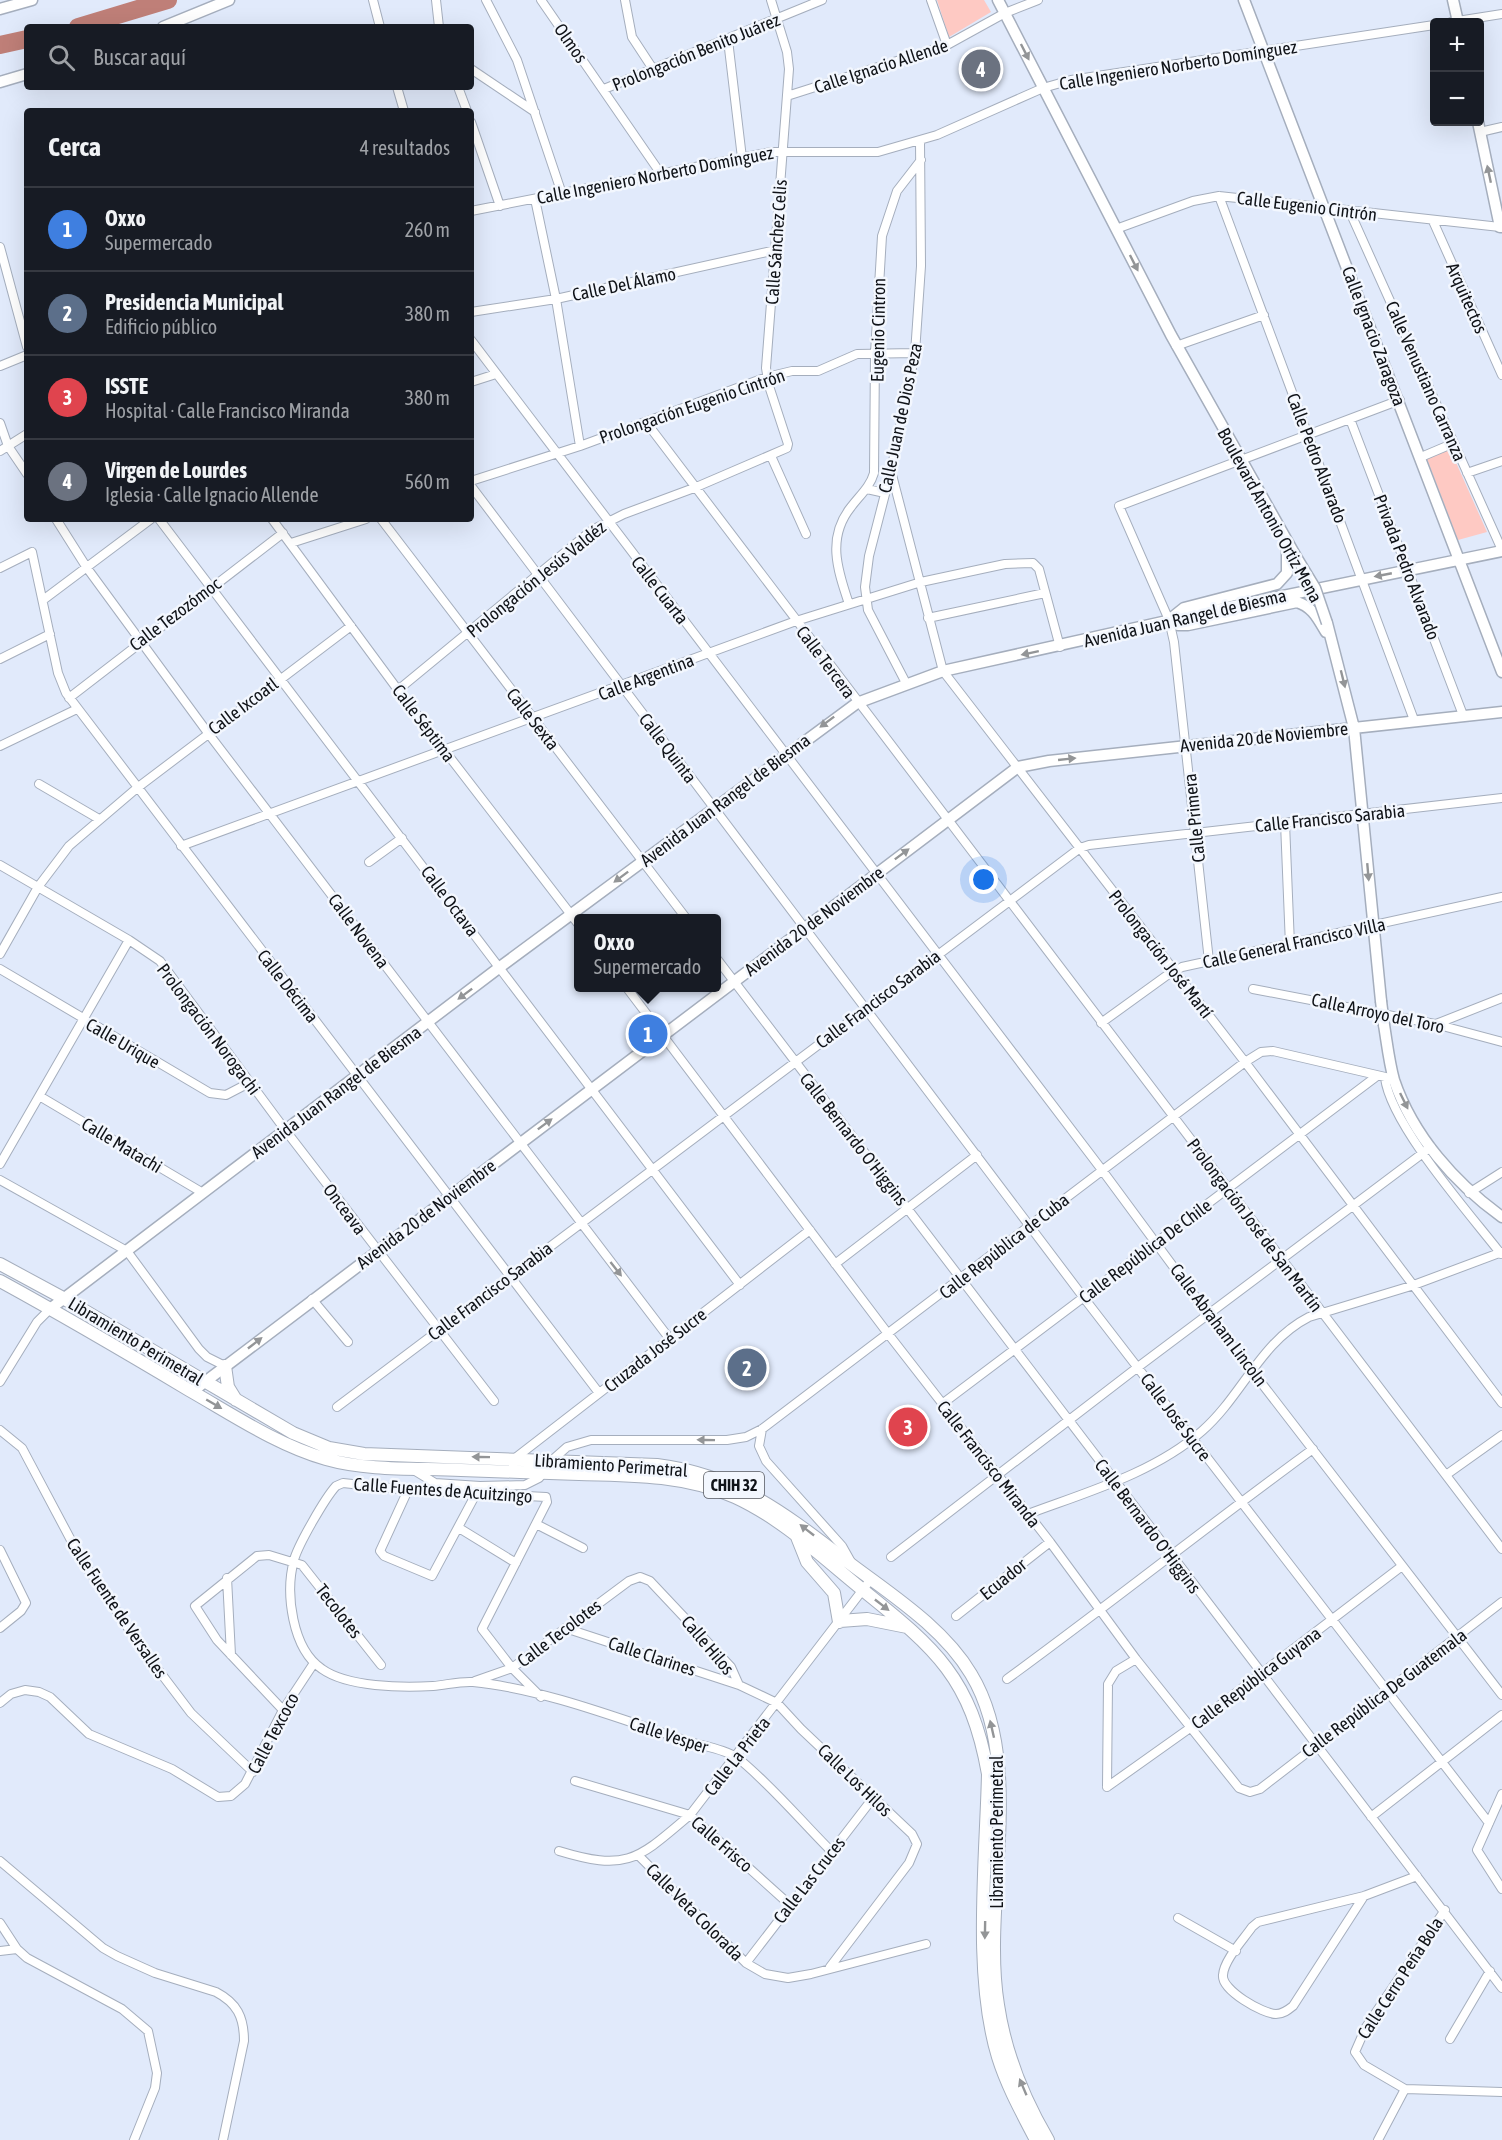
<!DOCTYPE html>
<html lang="es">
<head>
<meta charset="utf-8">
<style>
	body { margin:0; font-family:"Asap Condensed",sans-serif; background:#242831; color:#f1f3f6 }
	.controls { position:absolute; right:18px; top:18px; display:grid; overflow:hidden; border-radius:6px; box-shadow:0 6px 24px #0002 }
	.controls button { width:54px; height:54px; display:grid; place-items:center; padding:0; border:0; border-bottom:2px solid #363941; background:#171b24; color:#f1f3f6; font:30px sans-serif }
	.you { position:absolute; left:984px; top:880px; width:21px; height:21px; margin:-15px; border:4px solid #fff; border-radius:50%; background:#1a73e8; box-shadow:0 0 0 9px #1a73e833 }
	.badge { display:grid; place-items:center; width:39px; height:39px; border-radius:50%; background:#1a73e8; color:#fff; font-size:20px; font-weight:700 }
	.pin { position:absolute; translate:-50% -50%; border:3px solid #fff; box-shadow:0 2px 6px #0006 }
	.popup { position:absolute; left:574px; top:914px; width:147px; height:78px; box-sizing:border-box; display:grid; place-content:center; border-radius:6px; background:#171b24; filter:drop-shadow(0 2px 4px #0005); font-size:20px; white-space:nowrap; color:#9ea1a6 }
	.popup b { font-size:22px; color:#f1f3f6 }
	.popup::after { content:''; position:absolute; left:50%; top:100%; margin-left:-12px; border:12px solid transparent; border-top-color:#171b24 }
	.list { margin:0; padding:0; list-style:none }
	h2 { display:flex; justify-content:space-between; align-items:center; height:78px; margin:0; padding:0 24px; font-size:26px }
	h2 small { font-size:20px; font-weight:400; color:#9ea1a6 }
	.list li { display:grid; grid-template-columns:39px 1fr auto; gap:18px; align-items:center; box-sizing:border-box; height:84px; padding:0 24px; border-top:2px solid #363941 }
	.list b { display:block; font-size:22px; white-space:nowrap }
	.list p { margin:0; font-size:20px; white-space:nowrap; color:#9ea1a6 }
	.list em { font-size:20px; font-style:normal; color:#9ea1a6 }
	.icon { flex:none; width:33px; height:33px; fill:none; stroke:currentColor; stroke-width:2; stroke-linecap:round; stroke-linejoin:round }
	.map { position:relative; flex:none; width:1502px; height:2140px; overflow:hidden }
	.search { position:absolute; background:#171b24; box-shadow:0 6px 24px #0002; left:24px; top:24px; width:450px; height:66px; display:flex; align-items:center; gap:15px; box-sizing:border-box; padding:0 21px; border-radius:6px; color:#9ea1a6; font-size:22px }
	.panel { position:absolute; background:#171b24; box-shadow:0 6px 24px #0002; left:24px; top:108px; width:450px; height:414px; border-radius:6px }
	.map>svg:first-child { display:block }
	.green { fill:#fec9c3 }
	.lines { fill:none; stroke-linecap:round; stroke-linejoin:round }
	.river { stroke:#bf7f78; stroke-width:18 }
	.street-casing { stroke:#a5aebd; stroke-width:10 }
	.secondary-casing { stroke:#a5aebd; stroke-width:13 }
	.primary-casing { stroke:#a5aebd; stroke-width:14 }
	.street { stroke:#fff; stroke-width:8 }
	.secondary { stroke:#fff; stroke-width:10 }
	.primary { stroke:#fff; stroke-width:12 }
	.secondary-bridge-casing { stroke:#a5aebd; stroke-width:13; stroke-linecap:butt }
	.secondary-bridge { stroke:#fff; stroke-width:10 }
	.oneway { fill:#939597 }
	.labels { text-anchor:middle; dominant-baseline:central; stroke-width:5; stroke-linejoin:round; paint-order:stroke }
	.shield { fill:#f3f7fe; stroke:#54575d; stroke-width:1.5 }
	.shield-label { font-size:16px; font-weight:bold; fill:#101318 }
	.street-label { font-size:18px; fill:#101318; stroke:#f3f7fe }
</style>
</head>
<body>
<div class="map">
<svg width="1502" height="2140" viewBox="0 0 1502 2140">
	<rect width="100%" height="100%" fill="#e1eafb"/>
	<path class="green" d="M937 0H984L991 12 949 37Z
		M1450 449 1487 532 1458 540 1427 459Z"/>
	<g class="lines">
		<path class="river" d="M78 27 168 0
			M0 45 27 39"/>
		<defs>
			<path id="street" d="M373 0 380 27
				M436 0 439 27
				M486 0 517 60 562 194
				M541 0 661 174
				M625 0 632 37 653 69
				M931 0 947 45
				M1451 22 1502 14
				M728 40 742 158
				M471 69 535 112
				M397 87 404 111
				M458 87 467 111
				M604 89 822 0
				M787 96 947 45 1005 13 1038 0
				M471 122 500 206
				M1480 132 1502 127
				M1219 196 1414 720
				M535 199 556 299 580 446
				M471 211 771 152H878L937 135 1043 88 1071 80 1434 25
				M1350 212 1502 550
				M1433 221 1502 375
				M1116 229 1193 201 1219 196 1500 227
				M0 247 27 347
				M471 312 556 299 776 250
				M471 340 1102 1170 1209 1315 1502 1695
				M1176 346 1264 315
				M0 366 27 355
				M471 382 496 374
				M1350 419 1463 715
				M646 422 1502 1549
				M0 423 8 446 27 474
				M0 451 27 434
				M771 456 806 534
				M1421 457 1454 443
				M891 471 943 671 1245 1062 1502 1403
				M1467 473 1502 461
				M471 481 580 446 767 377 792 371H818L857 354 915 353
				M471 486 1084 1298 1489 1823
				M867 489 885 493
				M56 519 87 568 208 733 669 1338
				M159 519 740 1285
				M272 519 398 690 579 925
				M381 519 686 918
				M291 543 366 519
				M0 568 32 552 58 673 66 693 599 1393
				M43 600 151 519
				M849 604C838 571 826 538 851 507 860 495 870 487 874 473L875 353 882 236 897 191 921 160
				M928 618 1045 593
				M0 659 50 634
				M906 683 868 610 865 587 869 556 891 471 915 353 921 266 920 141
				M398 690 592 530 624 514 694 488 787 448 788 444 769 386 766 368 789 69 787 52 771 0
				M69 698 283 533
				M0 746 77 709
				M39 784 99 819
				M1285 823 1290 945
				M181 846 796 621 921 582 1005 564 1033 563 1039 569 1060 647
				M369 862 402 838
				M0 865 129 940 160 961 286 1131 494 1401
				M0 954 38 887 69 846 137 788 351 626
				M717 959 1502 1988
				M1209 961 1174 642 1169 620 1119 506 1400 400
				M0 969 210 1093 226 1095 249 1083
				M627 988 889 1335 1050 1542 1136 1659 1239 1788 1250 1792 1260 1789 1502 1602
				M1253 989 1435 1024 1502 1042
				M1101 1023 1166 976 1182 967 1502 897
				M1436 1024 1502 998
				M1385 1078C1391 1125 1470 1214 1501 1254
				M41 1097 203 1193
				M0 1164 129 940
				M0 1180 127 1251 199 1349 207 1357 225 1366
				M1469 1193 1502 1172
				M835 1264 977 1155
				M312 1299 348 1342
				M0 1382 37 1322 50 1309
				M942 1404 1377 1076
				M337 1407 1080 848 1089 845 1502 798
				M762 1429 759 1446 766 1461 842 1546 851 1562
				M0 1430 22 1448 81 1559 141 1647 191 1713 253 1772
				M514 1459 810 1230
				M550 1462 567 1447 591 1440H727L746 1437 762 1429 1245 1062 1261 1052 1273 1051 1394 1079
				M412 1469 435 1483 480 1486 525 1485 539 1478 544 1472
				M1446 1475 1502 1435
				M408 1490 380 1551 384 1556 432 1576 478 1490
				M1028 1514C1087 1492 1154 1473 1202 1431 1242 1396 1260 1342 1309 1317L1411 1286 1502 1252
				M536 1524 583 1548
				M459 1528 516 1563
				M0 1550 26 1603 21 1611 0 1628
				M891 1557 1138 1367 1431 1147
				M227 1578 231 1655
				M956 1616 1050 1542
				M565 1628 739 1685
				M1007 1679C1110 1604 1210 1524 1313 1449
				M475 1681 512 1668 629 1581 640 1577 650 1581 731 1667 739 1685 777 1703 801 1729 912 1834 917 1844 909 1863 830 1967
				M541 1697 512 1668 482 1629 547 1502 546 1497 408 1490 343 1483 336 1486C325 1498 298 1545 294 1560 285 1593 292 1649 322 1669 347 1687 402 1688 433 1686 446 1685 460 1681 473 1682 540 1688 623 1720 687 1741 702 1746 726 1749 739 1759 772 1786 801 1821 832 1852
				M0 1703 11 1694 25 1690 39 1692 50 1697 89 1734 172 1769 218 1797 231 1796 245 1784 283 1710 314 1663
				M283 1710 217 1640 195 1606 257 1556 269 1555 302 1565 381 1665
				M575 1781 690 1815 790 1905
				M1107 1787 1190 1728 1402 1566
				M1107 1787 1108 1684 1116 1671 1136 1659
				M1502 1794 1477 1850 1502 1889
				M1371 1817 1502 1715
				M559 1851C628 1872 638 1859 690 1815L871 1579
				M638 1855 746 1963 765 1974 788 1978 811 1974 926 1944
				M0 1861 103 1948 117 1956 155 1973 216 1992C237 2003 244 2017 244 2041L223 2140
				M1364 1896 1293 2006C1288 2010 1283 2014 1276 2014 1263 2014 1221 1990 1223 1975 1224 1960 1243 1940 1252 1927L1258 1922 1364 1896 1417 1876
				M1445 1910 1366 2027 1355 2052 1364 2065 1405 2089 1502 2092
				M1178 1918 1236 1951
				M0 1923 17 1949
				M0 1951 17 1949 27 1958 122 2009 148 2031 157 2073 155 2088 134 2140
				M746 1963 873 1798
				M1450 2039 1490 1971
				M1378 2140 1405 2089"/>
			<path id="secondary" d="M998 0 1171 335 1295 555
				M1244 0 1502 672
				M1453 0 1458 22
				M0 9 32 0
				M163 27 229 0
				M0 82 27 74
				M1478 122 1500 227H1502
				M1169 620 1178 625H1188L1297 602C1313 607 1318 619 1326 632
				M1169 620 1184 608 1277 584 1287 573V546
				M1327 623 1354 728 1381 1001
				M1384 1025C1387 1043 1389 1062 1394 1080 1413 1136 1455 1183 1502 1217
				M50 1309 500 967 857 703 943 671 1239 605 1502 551
				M193 1391 1018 767 1049 761 1502 712"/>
			<path id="primary" d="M0 1264 63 1298 293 1433 329 1448 364 1454 657 1465C737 1475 785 1514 848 1562 890 1594 943 1627 971 1674 1027 1766 981 1903 998 2005 1005 2052 1024 2099 1048 2140
				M0 1281C64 1316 127 1353 189 1390 233 1415 277 1445 326 1459 368 1471 417 1468 461 1470 500 1471 540 1473 579 1474 632 1475 686 1475 735 1497 783 1519 823 1558 864 1591 936 1649 971 1678 988 1774 986 1861 973 1975 998 2057 1007 2086 1022 2113 1036 2140
				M225 1366 228 1387 236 1400
				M797 1537 807 1562 834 1593 839 1622
				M840 1621 867 1619 907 1627"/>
		</defs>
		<use href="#street" class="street-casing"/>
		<use href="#secondary" class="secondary-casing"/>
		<use href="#primary" class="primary-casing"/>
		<use href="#street" class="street"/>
		<use href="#secondary" class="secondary"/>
		<use href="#primary" class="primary"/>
		<defs>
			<path id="secondary-bridge" d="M1295 555 1315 588 1327 623
				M1381 1001 1384 1025"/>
		</defs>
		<use href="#secondary-bridge" class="secondary-bridge-casing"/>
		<use href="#secondary-bridge" class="secondary-bridge"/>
	</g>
	<defs><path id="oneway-solid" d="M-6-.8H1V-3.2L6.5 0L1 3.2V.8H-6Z" transform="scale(1.5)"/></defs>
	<g class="oneway">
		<use href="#oneway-solid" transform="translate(1025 52) rotate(63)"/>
		<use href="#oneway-solid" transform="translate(1489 174) rotate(-102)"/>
		<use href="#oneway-solid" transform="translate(1134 263) rotate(63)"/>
		<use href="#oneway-solid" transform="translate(1383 575) rotate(169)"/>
		<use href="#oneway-solid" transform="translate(1030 653) rotate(168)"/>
		<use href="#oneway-solid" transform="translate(1343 679) rotate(76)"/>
		<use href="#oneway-solid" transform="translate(827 722) rotate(143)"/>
		<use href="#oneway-solid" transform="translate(1067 759) rotate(-6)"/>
		<use href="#oneway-solid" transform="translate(902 854) rotate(-37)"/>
		<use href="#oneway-solid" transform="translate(1368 872) rotate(85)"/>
		<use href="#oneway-solid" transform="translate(621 877) rotate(143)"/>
		<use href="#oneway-solid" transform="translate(465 994) rotate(143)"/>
		<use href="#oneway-solid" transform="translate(1404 1101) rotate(64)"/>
		<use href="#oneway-solid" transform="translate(545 1124) rotate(-37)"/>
		<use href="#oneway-solid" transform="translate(616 1269) rotate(52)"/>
		<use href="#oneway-solid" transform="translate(255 1343) rotate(-38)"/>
		<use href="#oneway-solid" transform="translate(214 1404) rotate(30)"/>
		<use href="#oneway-solid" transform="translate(706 1440) rotate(-179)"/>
		<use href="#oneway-solid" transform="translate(481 1457) rotate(-179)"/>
		<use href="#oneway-solid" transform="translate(807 1530) rotate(-142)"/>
		<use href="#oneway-solid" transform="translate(882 1605) rotate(38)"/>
		<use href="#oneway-solid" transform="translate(992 1729) rotate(-103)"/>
		<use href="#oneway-solid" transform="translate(985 1930) rotate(91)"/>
		<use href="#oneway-solid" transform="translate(1023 2087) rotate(-113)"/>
	</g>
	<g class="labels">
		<rect class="shield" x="704" y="1472" width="60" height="26" rx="4.5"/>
		<g class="shield-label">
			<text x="734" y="1485">CHIH 32</text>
		</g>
		<g class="street-label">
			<text transform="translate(571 43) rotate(55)">Olmos</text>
			<text transform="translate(696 52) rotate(-22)">Prolongación Benito Juárez</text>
			<text transform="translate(1178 65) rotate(-9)">Calle Ingeniero Norberto Domínguez</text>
			<text transform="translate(881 66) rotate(-18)">Calle Ignacio Allende</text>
			<text transform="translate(655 175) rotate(-11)">Calle Ingeniero Norberto Domínguez</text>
			<text transform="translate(1307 206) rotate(7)">Calle Eugenio Cintrón</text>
			<text transform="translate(776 242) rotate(-86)">Calle Sánchez Celis</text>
			<text transform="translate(624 284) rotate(-12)">Calle Del Álamo</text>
			<text transform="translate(1467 298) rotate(66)">Arquitectos</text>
			<text transform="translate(878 330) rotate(-89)">Eugenio Cintron</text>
			<text transform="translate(1374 336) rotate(69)">Calle Ignacio Zaragoza</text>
			<text transform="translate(1426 381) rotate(66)">Calle Venustiano Carranza</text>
			<text transform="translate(692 406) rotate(-19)">Prolongación Eugenio Cintrón</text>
			<text transform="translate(900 418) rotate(-78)">Calle Juan de Dios Peza</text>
			<text transform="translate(1317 458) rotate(69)">Calle Pedro Alvarado</text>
			<text transform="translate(1270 515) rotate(61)">Boulevard Antonio Ortiz Mena</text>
			<text transform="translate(1407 567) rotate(69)">Privada Pedro Alvarado</text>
			<text transform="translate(536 579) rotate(-39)">Prolongación Jesús Valdéz</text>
			<text transform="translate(660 590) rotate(52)">Calle Cuarta</text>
			<text transform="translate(175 614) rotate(-37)">Calle Tezozómoc</text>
			<text transform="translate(1185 618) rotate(-13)">Avenida Juan Rangel de Biesma</text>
			<text transform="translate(826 662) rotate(53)">Calle Tercera</text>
			<text transform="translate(646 677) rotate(-21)">Calle Argentina</text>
			<text transform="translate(243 706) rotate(-37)">Calle Ixcoatl</text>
			<text transform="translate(533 719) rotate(52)">Calle Sexta</text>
			<text transform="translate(424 723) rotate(53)">Calle Séptima</text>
			<text transform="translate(1264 737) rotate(-6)">Avenida 20 de Noviembre</text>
			<text transform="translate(668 748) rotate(53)">Calle Quinta</text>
			<text transform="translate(725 800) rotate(-37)">Avenida Juan Rangel de Biesma</text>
			<text transform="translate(1194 818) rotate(-96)">Calle Primera</text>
			<text transform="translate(1330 818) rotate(-6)">Calle Francisco Sarabia</text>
			<text transform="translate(450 901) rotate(53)">Calle Octava</text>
			<text transform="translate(814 921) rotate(-37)">Avenida 20 de Noviembre</text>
			<text transform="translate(359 931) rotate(53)">Calle Novena</text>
			<text transform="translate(1294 943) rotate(-12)">Calle General Francisco Villa</text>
			<text transform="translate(1161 954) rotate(52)">Prolongación José Martí</text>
			<text transform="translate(288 986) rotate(52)">Calle Décima</text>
			<text transform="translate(878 999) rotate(-37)">Calle Francisco Sarabia</text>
			<text transform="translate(1378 1013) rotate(12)">Calle Arroyo del Toro</text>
			<text transform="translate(209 1029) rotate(53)">Prolongación Norogachi</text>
			<text transform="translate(123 1043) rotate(30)">Calle Urique</text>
			<text transform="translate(336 1092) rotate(-37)">Avenida Juan Rangel de Biesma</text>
			<text transform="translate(854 1139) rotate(52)">Calle Bernardo O'Higgins</text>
			<text transform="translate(122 1145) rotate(31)">Calle Matachi</text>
			<text transform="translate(345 1209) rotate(53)">Onceava</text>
			<text transform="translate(426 1214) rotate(-37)">Avenida 20 de Noviembre</text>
			<text transform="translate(1255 1225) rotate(53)">Prolongación José de San Martín</text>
			<text transform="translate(1004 1246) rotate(-38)">Calle República de Cuba</text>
			<text transform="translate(1145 1251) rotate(-37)">Calle República De Chile</text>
			<text transform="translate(490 1291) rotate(-37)">Calle Francisco Sarabia</text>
			<text transform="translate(1219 1325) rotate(53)">Calle Abraham Lincoln</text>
			<text transform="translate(136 1341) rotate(31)">Libramiento Perimetral</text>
			<text transform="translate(655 1350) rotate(-38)">Cruzada José Sucre</text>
			<text transform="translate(1176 1417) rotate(53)">Calle José Sucre</text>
			<text transform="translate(989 1464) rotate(52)">Calle Francisco Miranda</text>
			<text transform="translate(611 1465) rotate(4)">Libramiento Perimetral</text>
			<text transform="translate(443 1490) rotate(4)">Calle Fuentes de Acuitzingo</text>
			<text transform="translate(1148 1526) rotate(53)">Calle Bernardo O'Higgins</text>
			<text transform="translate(1003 1579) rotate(-39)">Ecuador</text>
			<text transform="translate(117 1608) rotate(56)">Calle Fuente de Versalles</text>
			<text transform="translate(339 1611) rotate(52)">Tecolotes</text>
			<text transform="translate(559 1633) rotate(-37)">Calle Tecolotes</text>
			<text transform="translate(708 1645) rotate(50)">Calle Hilos</text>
			<text transform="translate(652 1656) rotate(18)">Calle Clarines</text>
			<text transform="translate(1256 1678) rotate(-37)">Calle República Guyana</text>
			<text transform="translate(1384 1693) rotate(-37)">Calle República De Guatemala</text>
			<text transform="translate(273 1733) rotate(-62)">Calle Texcoco</text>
			<text transform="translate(669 1735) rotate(18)">Calle Vesper</text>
			<text transform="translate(737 1756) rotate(-52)">Calle La Prieta</text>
			<text transform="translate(855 1780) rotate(44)">Calle Los Hilos</text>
			<text transform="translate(996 1832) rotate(-90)">Libramiento Perimetral</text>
			<text transform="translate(722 1844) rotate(41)">Calle Frisco</text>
			<text transform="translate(809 1880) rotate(-52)">Calle Las Cruces</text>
			<text transform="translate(695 1912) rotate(45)">Calle Veta Colorada</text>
			<text transform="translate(1400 1978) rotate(-57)">Calle Cerro Peña Bola</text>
		</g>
	</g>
</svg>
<div class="controls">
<button>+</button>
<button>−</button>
</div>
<div class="you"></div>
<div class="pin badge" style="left:648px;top:1034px;background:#3f7fe0">1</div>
<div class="popup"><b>Oxxo</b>Supermercado</div>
<div class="pin badge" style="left:747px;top:1368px;background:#5c6f8a">2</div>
<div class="pin badge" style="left:908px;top:1427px;background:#e0444e">3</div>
<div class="pin badge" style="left:981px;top:69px;background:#6b7280">4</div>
<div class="search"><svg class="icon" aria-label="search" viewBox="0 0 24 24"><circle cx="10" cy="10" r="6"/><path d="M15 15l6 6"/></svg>Buscar aquí</div>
<section class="panel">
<h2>Cerca<small>4 resultados</small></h2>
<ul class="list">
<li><span class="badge" style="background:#3f7fe0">1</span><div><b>Oxxo</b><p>Supermercado</p></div><em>260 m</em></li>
<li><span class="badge" style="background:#5c6f8a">2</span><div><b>Presidencia Municipal</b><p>Edificio público</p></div><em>380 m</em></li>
<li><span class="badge" style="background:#e0444e">3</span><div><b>ISSTE</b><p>Hospital · Calle Francisco Miranda</p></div><em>380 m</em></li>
<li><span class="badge" style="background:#6b7280">4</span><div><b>Virgen de Lourdes</b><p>Iglesia · Calle Ignacio Allende</p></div><em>560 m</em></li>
</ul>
</section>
</div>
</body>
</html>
